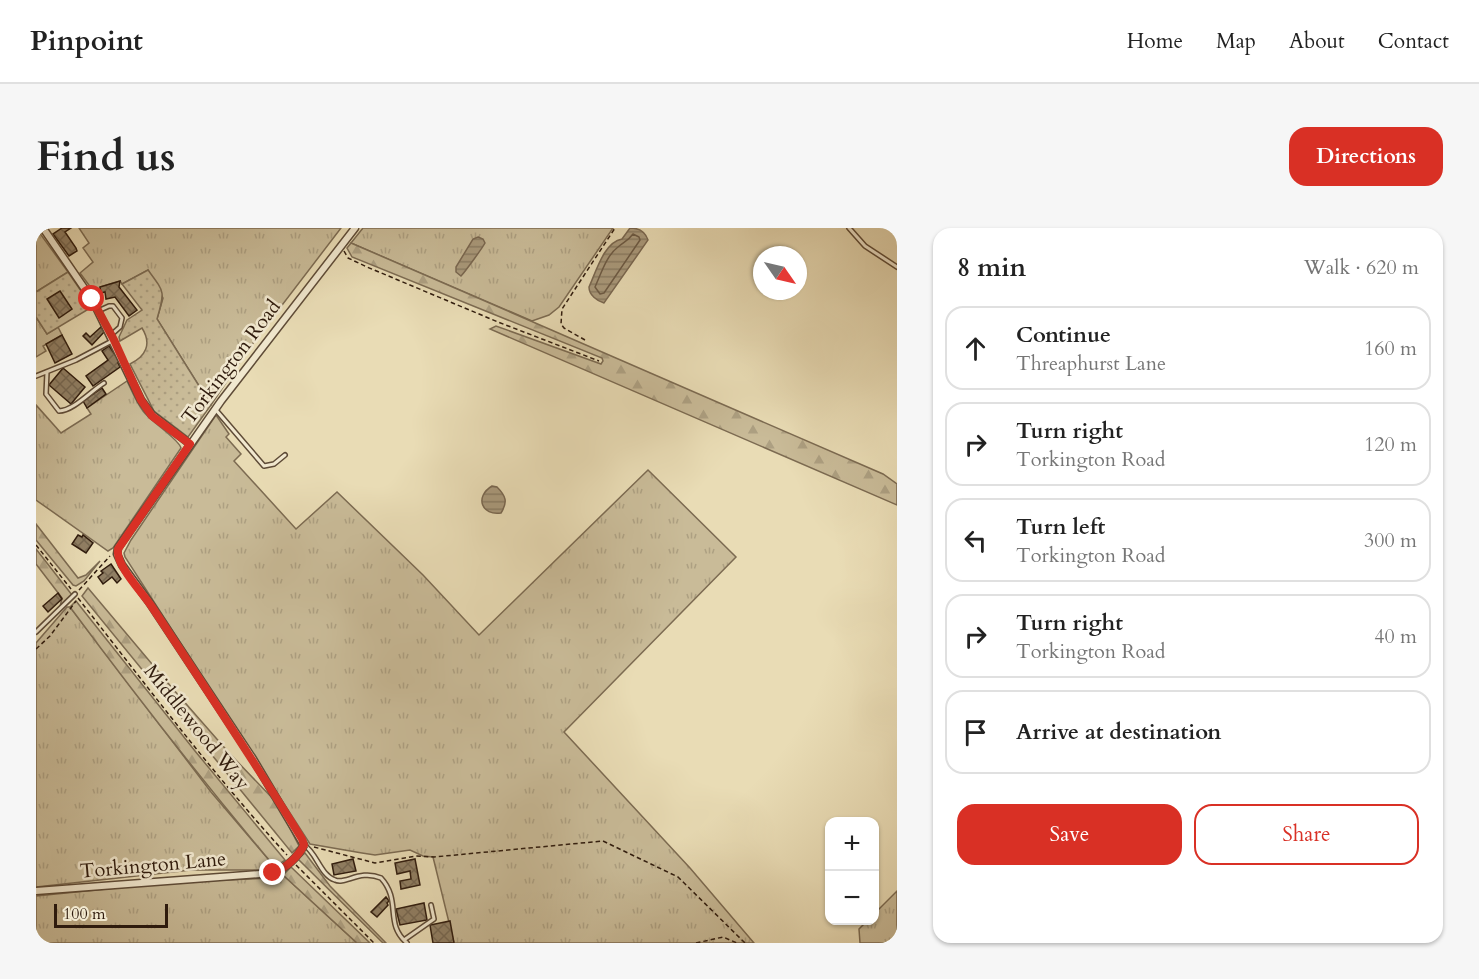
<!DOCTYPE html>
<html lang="en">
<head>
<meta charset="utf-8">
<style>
	body { margin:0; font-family:Cardo,serif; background:#f6f6f6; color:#222 }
	.controls { position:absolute; right:18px; bottom:18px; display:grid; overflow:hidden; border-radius:12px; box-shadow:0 2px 4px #0004 }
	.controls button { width:54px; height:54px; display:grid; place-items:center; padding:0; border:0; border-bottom:2px solid #e0e0e0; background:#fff; color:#222; font:30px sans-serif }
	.compass { position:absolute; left:717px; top:18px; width:54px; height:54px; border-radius:50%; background:#fff; box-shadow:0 2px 4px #0004; rotate:124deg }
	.scale { position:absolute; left:18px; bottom:15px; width:114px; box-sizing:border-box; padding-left:6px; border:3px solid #2f1b0d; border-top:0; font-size:16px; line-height:21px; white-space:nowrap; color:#2f1b0d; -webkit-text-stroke:4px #f1e8cf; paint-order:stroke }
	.stop { position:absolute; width:18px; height:18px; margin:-14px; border:4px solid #d93025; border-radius:50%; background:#fff }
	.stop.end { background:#d93025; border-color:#fff; box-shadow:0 2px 6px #0008 }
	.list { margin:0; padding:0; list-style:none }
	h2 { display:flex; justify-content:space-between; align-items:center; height:78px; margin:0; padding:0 24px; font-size:26px }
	h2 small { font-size:20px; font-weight:400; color:#767676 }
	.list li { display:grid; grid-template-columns:39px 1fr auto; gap:18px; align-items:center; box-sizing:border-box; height:84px; margin:0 12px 12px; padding:0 12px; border:2px solid #e0e0e0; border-radius:18px }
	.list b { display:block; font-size:22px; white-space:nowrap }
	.list p { margin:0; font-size:20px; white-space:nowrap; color:#767676 }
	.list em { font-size:20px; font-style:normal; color:#767676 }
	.actions { display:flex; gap:12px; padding:18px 24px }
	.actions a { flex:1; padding:14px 0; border:2px solid #d93025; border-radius:18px; text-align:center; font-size:21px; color:#d93025 }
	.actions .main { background:#d93025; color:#fff }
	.icon { flex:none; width:33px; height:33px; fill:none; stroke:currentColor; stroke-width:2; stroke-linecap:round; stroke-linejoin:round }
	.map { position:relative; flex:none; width:861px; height:715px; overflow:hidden; border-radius:18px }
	header { display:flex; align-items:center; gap:36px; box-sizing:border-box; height:84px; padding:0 30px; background:#fff; border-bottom:2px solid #e0e0e0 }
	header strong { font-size:28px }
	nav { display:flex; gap:33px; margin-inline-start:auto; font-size:21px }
	.intro { display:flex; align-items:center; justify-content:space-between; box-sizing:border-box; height:144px; padding:0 36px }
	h1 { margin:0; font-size:42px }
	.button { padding:15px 27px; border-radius:18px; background:#d93025; color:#fff; font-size:21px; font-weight:700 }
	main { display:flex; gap:36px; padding:0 36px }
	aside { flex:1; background:#fff; border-radius:18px; box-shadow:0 2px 4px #0004 }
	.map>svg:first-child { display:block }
	.grass { fill:url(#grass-tufts); stroke:#7c6b52; stroke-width:1.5 }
	.forest { fill:url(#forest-firs); stroke:#7c6b52; stroke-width:1.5 }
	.garden { fill:url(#garden-dots); stroke:#7c6b52; stroke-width:1.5 }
	.water { fill:url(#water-rules); stroke:#796750; stroke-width:1.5 }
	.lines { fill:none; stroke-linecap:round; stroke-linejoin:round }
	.shore { stroke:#6c5a44; stroke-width:1.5 }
	.building { fill:url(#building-cross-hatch); stroke:#2f1b0d; stroke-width:1.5 }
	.lane-casing { stroke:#5e4b37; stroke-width:6 }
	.street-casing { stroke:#5e4b37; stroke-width:9 }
	.path { stroke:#2f1b0d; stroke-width:1.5; stroke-dasharray:4.5 3; stroke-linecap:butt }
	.lane { stroke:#f1e8cf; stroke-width:3 }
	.street { stroke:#f1e8cf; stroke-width:6 }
	.street-bridge-casing { stroke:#5e4b37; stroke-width:9; stroke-linecap:butt }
	.street-bridge { stroke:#f1e8cf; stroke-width:6 }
	.route { stroke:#d93025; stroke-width:8 }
	.labels { text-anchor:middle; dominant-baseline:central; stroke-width:5; stroke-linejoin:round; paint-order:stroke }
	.street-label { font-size:20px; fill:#2f1b0d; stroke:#f1e8cf }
</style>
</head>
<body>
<header>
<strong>Pinpoint</strong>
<nav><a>Home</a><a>Map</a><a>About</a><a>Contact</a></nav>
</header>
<div class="intro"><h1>Find us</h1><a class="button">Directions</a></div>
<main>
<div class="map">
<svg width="861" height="715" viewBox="0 0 861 715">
	<defs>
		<pattern id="grass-tufts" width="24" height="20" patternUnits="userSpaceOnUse" patternTransform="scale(1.5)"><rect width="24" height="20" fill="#c9bb98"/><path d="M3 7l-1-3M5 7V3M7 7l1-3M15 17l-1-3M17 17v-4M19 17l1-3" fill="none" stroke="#ada082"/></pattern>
		<pattern id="forest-firs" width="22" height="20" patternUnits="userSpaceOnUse" patternTransform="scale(1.5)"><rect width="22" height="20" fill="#c9bb98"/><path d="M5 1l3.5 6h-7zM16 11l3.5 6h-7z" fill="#ada082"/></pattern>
		<pattern id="garden-dots" width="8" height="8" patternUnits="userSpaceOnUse" patternTransform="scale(1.5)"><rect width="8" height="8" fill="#c9bb98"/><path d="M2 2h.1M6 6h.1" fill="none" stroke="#ada082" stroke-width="1.8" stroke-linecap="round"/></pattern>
		<pattern id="water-rules" width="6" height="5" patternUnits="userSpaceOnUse" patternTransform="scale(1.5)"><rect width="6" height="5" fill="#aa9a7c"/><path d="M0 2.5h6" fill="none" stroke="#8b7d64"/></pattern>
		<pattern id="building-cross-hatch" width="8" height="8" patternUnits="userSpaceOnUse" patternTransform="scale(1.5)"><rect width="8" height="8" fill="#907f64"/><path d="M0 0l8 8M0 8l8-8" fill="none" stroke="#766751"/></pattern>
	</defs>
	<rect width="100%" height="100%" fill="#e9dcb5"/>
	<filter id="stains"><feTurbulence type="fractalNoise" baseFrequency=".00333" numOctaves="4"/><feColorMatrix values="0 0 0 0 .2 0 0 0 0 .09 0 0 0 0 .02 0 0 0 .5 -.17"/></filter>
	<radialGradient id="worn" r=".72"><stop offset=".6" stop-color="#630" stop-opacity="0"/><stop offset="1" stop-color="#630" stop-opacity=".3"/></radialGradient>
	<path class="grass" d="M0 0 32 44 0 64Z
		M43 0H305L211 123 175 177 121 91 127 70 112 42 86 56 84 53 64 59 65 65 61 68 44 45 57 34 47 20 53 15Z
		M327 0H577L523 79 513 87 496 93 315 15Z
		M0 89 11 106 22 99 26 107 7 118 10 123 0 129Z
		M91 153C96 163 100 174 107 183 115 194 143 211 145 220L77 320 72 323 0 272V177L25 205 55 186 51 180Z
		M180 187 193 206 190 209 205 226 198 233 260 301 301 264 387 347 443 407 612 242 700 329 528 504 654 640 718 715H418L397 629 387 628 374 622 339 627 326 625 274 616 89 329 88 325 95 312Z
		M31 379H34L175 564 239 639 230 642H155L0 659V415Z
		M247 647 321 715H0V668L141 654 239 650Z
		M861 663V715H824L823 701 831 693 838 692 839 685Z"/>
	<path class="forest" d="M315 15 847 246 861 256V277L454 101 460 98 565 136 567 133 566 130 316 29 311 20Z
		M0 296 42 350 50 347 64 333 48 353 40 358 37 357 0 312Z
		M0 321 36 367 24 379 26 370 0 336Z
		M52 360 137 461 194 526 241 575 263 618 256 625 46 368Z
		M40 373 159 523 249 632 239 639C168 555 100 468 34 379Z
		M269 625 294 658 350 715H347L262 631Z
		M255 639 334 715H321L247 647Z"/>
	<path class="garden" d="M112 42C129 65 129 63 121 91L175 177 152 209 118 183 94 136C110 128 116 116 106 100L84 113 83 109 91 92 106 82 86 56Z
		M32 44 56 79 11 106 0 89V64Z"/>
	<path class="water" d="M594 0C603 0 609 3 612 12L568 75C561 73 553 67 553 59 560 44 568 14 586 11Z
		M442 9 447 11 449 15C447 19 429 44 425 48L420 44V39L437 11Z
		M456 258 461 259C470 268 472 274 465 285 446 288 438 269 456 258Z"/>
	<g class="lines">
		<path class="shore" d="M597 6 603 9 604 12 568 65 564 66 559 59C565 46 570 28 582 19 588 14 592 13 597 6Z"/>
	</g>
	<path class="building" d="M26 0H35L29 4 40 20 41 23 33 28 17 6Z
		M84 53 83 59 101 82 93 88 79 69 70 71 69 64 65 65 64 59Z
		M24 63 36 81 23 90 11 71Z
		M65 99 69 103 56 117 47 108 50 105 54 109Z
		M26 107 36 126 19 135 10 116Z
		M73 118 84 133 82 135 84 139 57 158 50 148 72 132 66 123Z
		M27 140 49 159 35 176 13 157Z
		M66 160 70 166 51 180 47 173Z
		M42 307 46 309 47 307 57 315 50 325 36 316Z
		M75 336 85 351 81 355 76 349 67 356 62 349 67 345 65 343Z
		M22 365 26 371 12 384 7 378Z
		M317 631 320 643 298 647 296 636Z
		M379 631 384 657 365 661 364 653 375 651 374 643 361 646 359 635Z
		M350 669 353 673 351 675 352 677 341 689 335 684Z
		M388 675 391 692 364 697 360 681Z
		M414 693 418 715H397L394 697Z"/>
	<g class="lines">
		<defs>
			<path id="lane" d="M813 0 829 18 861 39
				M62 83 73 78H77L86 90 84 99 75 107
				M11 144 10 166 23 183C37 183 55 163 68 155
				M0 148 40 132 76 113
				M180 182 228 238 238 236 249 227
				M0 404 39 366
				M268 617C281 625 284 647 299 652 309 657 324 641 345 650 366 673 348 696 371 715
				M368 712 398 691 395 677"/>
			<path id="street" d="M7 0 57 73 105 172 116 187 154 216
				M268 617 217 531 113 374 86 337 81 326 82 320 185 173 319 0
				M0 663 237 645"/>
		</defs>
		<use href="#lane" class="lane-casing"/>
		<use href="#street" class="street-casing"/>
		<path class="path" d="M308 23 312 30 331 39 462 94 563 133
			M549 112 528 100 525 96 526 81 579 0
			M0 317 35 361
			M43 362 74 328
			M42 370C110 457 176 545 251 627
			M0 421 14 408 40 373
			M278 619 339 635 380 628 398 629 567 613 642 649 709 715
			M260 637 338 715
			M660 715 687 709 701 715"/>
		<use href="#lane" class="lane"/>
		<use href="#street" class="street"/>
		<defs>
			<path id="street-bridge" d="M237 645C250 640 262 629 268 617"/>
		</defs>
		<use href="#street-bridge" class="street-bridge-casing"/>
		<use href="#street-bridge" class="street-bridge"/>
	</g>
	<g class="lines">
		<path class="route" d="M56 71 78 112 105 172 116 188 154 216 82 321C79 337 107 365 116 379 167 456 218 533 266 611L268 617C262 629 250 640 237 645"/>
	</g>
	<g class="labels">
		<g class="street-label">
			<text transform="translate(195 134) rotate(-53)">Torkington Road</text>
			<text transform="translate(161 499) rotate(51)">Middlewood Way</text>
			<text transform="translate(117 637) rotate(-5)">Torkington Lane</text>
		</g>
	</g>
	<rect width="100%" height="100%" filter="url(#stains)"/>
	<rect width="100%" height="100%" fill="url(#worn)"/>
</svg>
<div class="controls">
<button>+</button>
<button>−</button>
</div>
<svg class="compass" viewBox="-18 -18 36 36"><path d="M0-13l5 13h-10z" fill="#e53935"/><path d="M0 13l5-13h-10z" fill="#767676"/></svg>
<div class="scale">100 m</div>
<div class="stop" style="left:56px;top:71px"></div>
<div class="stop end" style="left:237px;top:645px"></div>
</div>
<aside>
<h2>8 min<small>Walk · 620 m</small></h2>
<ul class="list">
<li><svg class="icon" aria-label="ahead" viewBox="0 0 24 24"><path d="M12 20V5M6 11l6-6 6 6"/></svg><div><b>Continue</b><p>Threaphurst Lane</p></div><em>160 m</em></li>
<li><svg class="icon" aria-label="right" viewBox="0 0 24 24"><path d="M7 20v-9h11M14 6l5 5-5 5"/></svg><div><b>Turn right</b><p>Torkington Road</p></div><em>120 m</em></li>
<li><svg class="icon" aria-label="left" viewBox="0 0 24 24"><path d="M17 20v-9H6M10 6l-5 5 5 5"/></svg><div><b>Turn left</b><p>Torkington Road</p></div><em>300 m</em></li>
<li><svg class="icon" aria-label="right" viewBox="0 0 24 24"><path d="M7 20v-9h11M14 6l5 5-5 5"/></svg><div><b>Turn right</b><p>Torkington Road</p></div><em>40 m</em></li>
<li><svg class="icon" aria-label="arrive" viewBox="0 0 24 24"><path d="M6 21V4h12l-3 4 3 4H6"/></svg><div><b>Arrive at destination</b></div></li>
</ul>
<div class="actions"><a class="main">Save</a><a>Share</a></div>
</aside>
</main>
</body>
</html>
